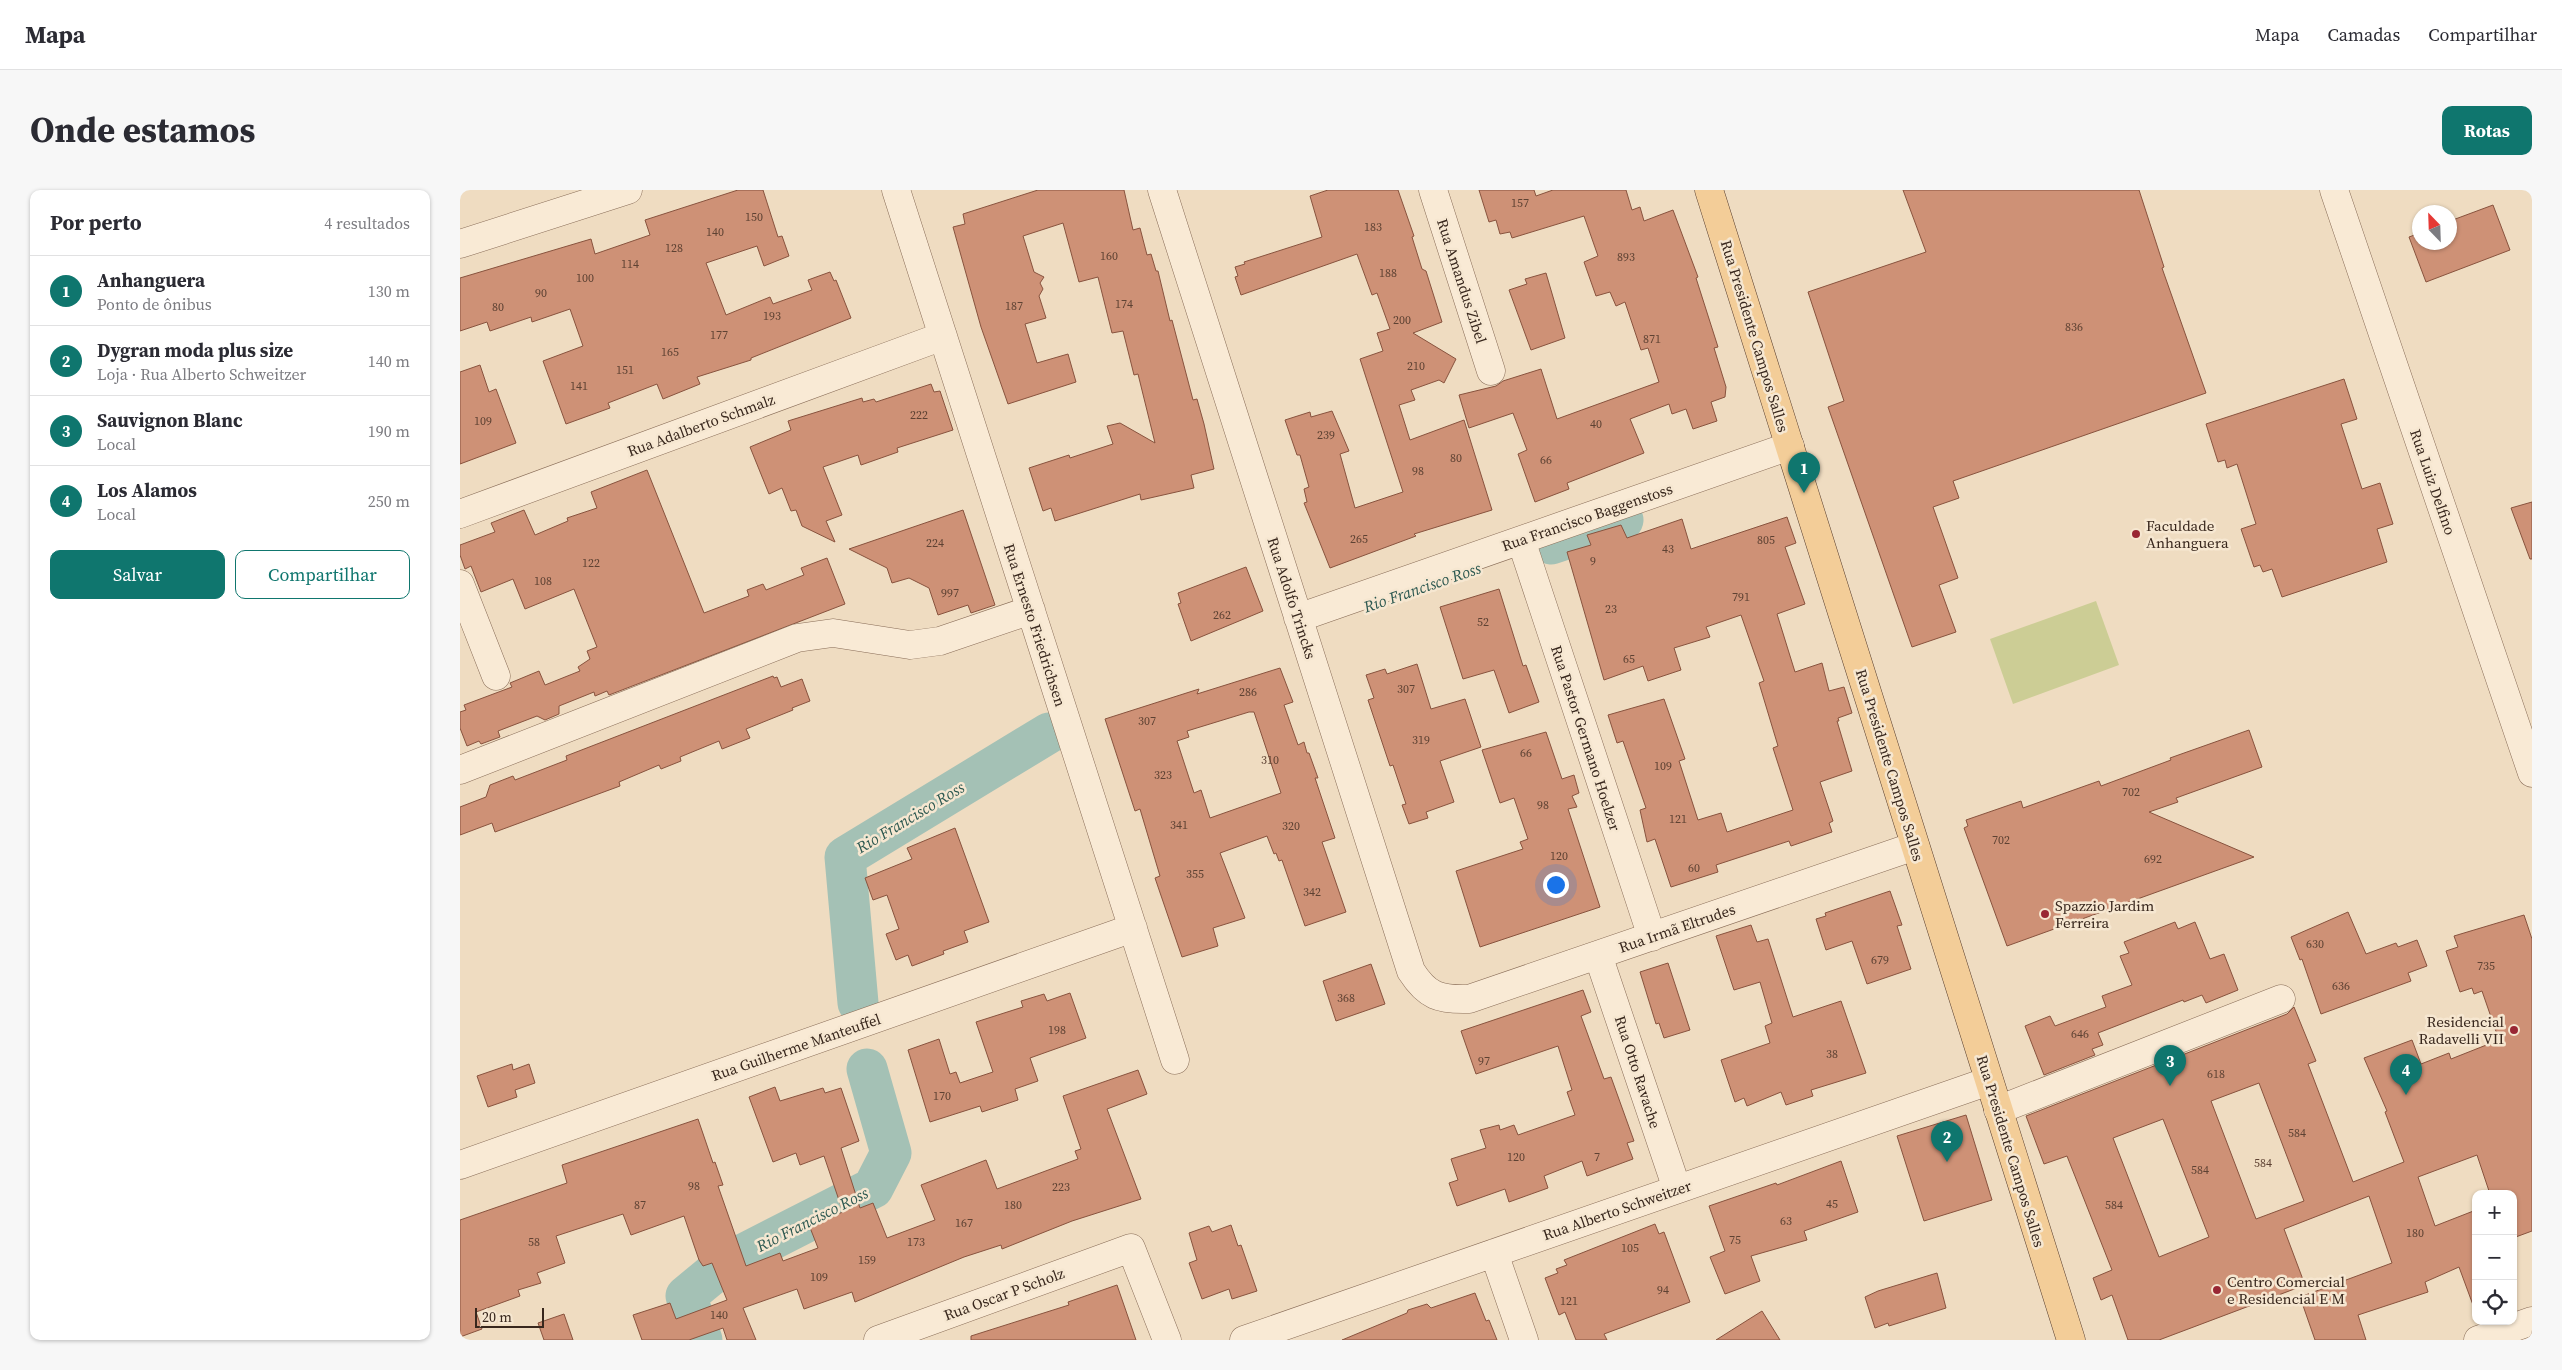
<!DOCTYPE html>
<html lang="pt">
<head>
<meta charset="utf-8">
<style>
	body { margin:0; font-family:"Source Serif 4",serif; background:#f7f7f7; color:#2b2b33 }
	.controls { position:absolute; right:15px; bottom:15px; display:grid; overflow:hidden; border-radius:10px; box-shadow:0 1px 4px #0004 }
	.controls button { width:45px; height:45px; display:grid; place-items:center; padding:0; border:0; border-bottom:1px solid #e1e1e2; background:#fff; color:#2b2b33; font:25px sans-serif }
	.compass { position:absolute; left:1952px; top:15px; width:45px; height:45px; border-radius:50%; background:#fff; box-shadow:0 1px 4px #0004; rotate:337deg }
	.scale { position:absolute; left:15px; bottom:12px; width:69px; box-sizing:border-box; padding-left:5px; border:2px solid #38271d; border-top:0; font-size:14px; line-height:18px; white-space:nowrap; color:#38271d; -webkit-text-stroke:4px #f6e7d1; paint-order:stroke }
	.you { position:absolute; left:1095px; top:694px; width:18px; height:18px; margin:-12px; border:4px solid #fff; border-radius:50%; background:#1a73e8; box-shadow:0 0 0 8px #1a73e833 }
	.badge { display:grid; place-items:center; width:32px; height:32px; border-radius:50%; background:#0f766e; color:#fff; font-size:16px; font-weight:700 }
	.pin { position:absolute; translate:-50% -41px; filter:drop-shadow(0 1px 2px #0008) }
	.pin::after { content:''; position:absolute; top:26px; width:18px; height:15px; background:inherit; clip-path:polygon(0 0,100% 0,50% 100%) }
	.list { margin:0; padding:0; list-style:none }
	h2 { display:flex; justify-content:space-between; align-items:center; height:65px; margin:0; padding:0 20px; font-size:21px }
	h2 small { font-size:16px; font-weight:400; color:#7c7c81 }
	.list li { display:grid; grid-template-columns:32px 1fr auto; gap:15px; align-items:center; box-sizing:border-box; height:70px; padding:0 20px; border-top:1px solid #e1e1e2 }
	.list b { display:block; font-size:19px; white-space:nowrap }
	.list p { margin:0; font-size:16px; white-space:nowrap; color:#7c7c81 }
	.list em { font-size:16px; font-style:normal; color:#7c7c81 }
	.actions { display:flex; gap:10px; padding:15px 20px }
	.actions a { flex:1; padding:11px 0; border:1px solid #0f766e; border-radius:10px; text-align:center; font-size:18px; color:#0f766e }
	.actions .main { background:#0f766e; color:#fff }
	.icon { flex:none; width:28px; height:28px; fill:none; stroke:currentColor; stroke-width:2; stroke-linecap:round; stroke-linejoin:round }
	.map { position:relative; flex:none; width:2072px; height:1150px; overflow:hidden; border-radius:10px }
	header { display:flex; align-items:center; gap:30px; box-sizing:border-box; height:70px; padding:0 25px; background:#fff; border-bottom:1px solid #e1e1e2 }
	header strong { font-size:24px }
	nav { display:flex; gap:28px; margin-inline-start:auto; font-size:18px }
	.intro { display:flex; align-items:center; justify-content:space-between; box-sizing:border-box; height:120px; padding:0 30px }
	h1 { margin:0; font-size:35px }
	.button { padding:12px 22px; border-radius:10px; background:#0f766e; color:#fff; font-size:18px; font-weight:700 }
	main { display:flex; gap:30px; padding:0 30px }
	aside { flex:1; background:#fff; border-radius:10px; box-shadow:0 1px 4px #0004 }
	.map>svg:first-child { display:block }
	.green { fill:#cccd95 }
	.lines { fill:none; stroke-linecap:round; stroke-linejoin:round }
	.river { stroke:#a4c1b5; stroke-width:41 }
	.building { fill:#ce9176; stroke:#88533e; fill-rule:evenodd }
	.minor-casing { stroke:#896d58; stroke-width:29 }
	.major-casing { stroke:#563c2d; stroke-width:29 }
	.minor { stroke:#f9ead5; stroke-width:28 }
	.major { stroke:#f3cd98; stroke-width:28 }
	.poi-dot { fill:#992734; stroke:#f6e7d1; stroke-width:2 }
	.labels { text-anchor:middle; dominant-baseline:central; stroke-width:5; stroke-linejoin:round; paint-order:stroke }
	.number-label { font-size:12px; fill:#5e4233 }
	.street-label { font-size:15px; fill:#38271d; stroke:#f6e7d1 }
	.poi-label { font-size:15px; fill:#38271d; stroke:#f6e7d1; text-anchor:start }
	.water-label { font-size:16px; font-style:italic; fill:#2c5850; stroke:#f6e7d1 }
</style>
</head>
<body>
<header>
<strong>Mapa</strong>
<nav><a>Mapa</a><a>Camadas</a><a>Compartilhar</a></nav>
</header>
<div class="intro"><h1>Onde estamos</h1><a class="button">Rotas</a></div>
<main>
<aside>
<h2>Por perto<small>4 resultados</small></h2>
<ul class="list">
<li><span class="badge">1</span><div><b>Anhanguera</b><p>Ponto de ônibus</p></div><em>130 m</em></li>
<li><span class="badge">2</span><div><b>Dygran moda plus size</b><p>Loja · Rua Alberto Schweitzer</p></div><em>140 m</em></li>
<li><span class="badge">3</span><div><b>Sauvignon Blanc</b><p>Local</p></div><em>190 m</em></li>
<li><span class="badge">4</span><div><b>Los Alamos</b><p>Local</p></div><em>250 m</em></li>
</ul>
<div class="actions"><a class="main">Salvar</a><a>Compartilhar</a></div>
</aside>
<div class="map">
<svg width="2072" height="1150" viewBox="0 0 2072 1150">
	<rect width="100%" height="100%" fill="#efdcc1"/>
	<path class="green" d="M1636 411 1659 475 1553 514 1530 449Z"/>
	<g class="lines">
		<path class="river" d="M1091 354 1163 330
			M398 813 385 667 589 543
			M242 1150 226 1106 266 1073 413 998 431 963 407 879"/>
	</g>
	<path class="building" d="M278 0H303L318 47 322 46 329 66 304 76 297 56 246 73 266 125 310 107 313 114 352 100 348 90 370 82 374 91 376 90 391 128 291 168V170L237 187 240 194 203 209 197 194 148 213 150 218 106 234 83 171 123 156 110 119 72 132 71 127 30 141 27 132 0 141V88L131 49 135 64 190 45 185 30Z
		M578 0H664L673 40 680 38 687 65 691 64 696 81H698L710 131 712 130 733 210 737 209 744 234 754 279 731 285 734 298 681 310 680 304 595 331 591 318 583 321 569 278 609 265 610 268 653 254 647 236 660 233 695 253 678 184 674 185 663 141 652 143 638 87 619 92 603 33 563 46 574 82 584 87 580 93 583 99 579 106 586 128 565 134 577 173 608 164 616 192 548 214 521 137 493 37 505 34 503 24Z
		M868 0H938L954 46 952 47 962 79 966 81 982 132 953 143 996 169 984 193 979 190 951 200 955 210 939 215 950 250 1004 230 1032 320 954 344 956 346 870 378 844 313 847 312 844 299 849 297 840 265H837L825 230 850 222 851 227 872 221 889 261 880 264 895 318 943 302 900 169 923 161 917 143 930 139 917 103 912 105 897 64 781 105 775 87 778 86 775 77 785 74 784 72 862 47 850 6Z
		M1019 0H1074L1076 6 1093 0H1166L1172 20 1180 17 1184 31 1213 20 1238 87 1236 88 1258 157 1254 158 1266 197 1265 207 1251 212 1257 231 1233 239 1226 219 1212 224 1209 214 1170 229 1184 263 1107 293 1109 299 1075 312 1058 264 1067 260 1053 223 1009 238 999 205 1036 196 1043 191 1081 179 1097 229 1199 192 1188 158 1181 160 1165 112 1156 116 1150 102 1136 106 1124 72 1138 66 1124 26 1052 48 1050 42 1040 44 1036 30 1029 32Z
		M1443 0H1679L1704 77 1702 78 1746 203 1493 291 1499 308 1473 317 1498 388 1479 395 1496 442 1452 457 1368 217 1384 211 1348 102 1466 62Z
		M2033 15 2050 60 1966 92 1949 47 1960 43V52H1990V31Z
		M1086 83 1105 148 1071 160 1049 100 1067 94 1065 89Z
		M20 175 29 202 36 199 56 253 0 274V182Z
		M1884 189 1897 229 1881 234 1902 299 1920 293 1933 334 1917 339 1927 372 1822 407 1812 379 1803 382 1800 375 1794 377 1781 339 1796 334 1777 274 1767 278 1765 270 1758 272 1746 234Z
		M471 194 474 202 480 201 493 240 437 258 438 262 401 275 398 265 363 277 382 325 366 331 375 352 342 336 336 320 331 321 322 298 309 304 290 257 331 240 328 231 402 208 403 212 414 209 416 212Z
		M187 280 244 423 289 406 287 400 303 394 306 400 344 385 341 378 367 368 385 414 149 505 147 501 135 506 134 502 99 516V524L85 530 77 526 38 541 40 547 21 554 19 551 7 556 0 538V522L6 520 4 515 52 497 50 493 79 481 85 495 120 481 118 477 130 469 127 461 137 457 114 399 65 419 53 389 21 402 11 376 5 379 0 365V355L35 342 31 333 64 320 75 345 108 331 107 328 137 318 131 302Z
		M2072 312V369H2070L2051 318Z
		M503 320 535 415 511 423 508 415 478 425 469 398 449 388 432 393 427 378 389 359Z
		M1327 327 1336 353 1325 357 1345 414 1317 424 1335 482 1362 473 1369 501 1384 497 1392 523 1378 528 1379 531H1377L1392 581 1360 592 1373 631 1369 633 1372 642 1331 656 1329 651 1256 675 1258 682 1211 697 1195 649 1187 652 1180 620 1186 618 1163 551 1157 553 1148 525 1204 509 1225 569 1219 571 1238 630 1261 623 1267 642 1333 620 1313 558 1318 556 1299 493 1304 491 1281 425 1246 437 1250 447 1214 458 1221 480 1188 491 1183 476 1144 490 1107 362 1131 355 1127 345 1161 335 1167 348 1222 329 1231 359Z
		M786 377 803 421 731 451 718 414 721 413 718 403Z
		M1039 399 1063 476 1066 475 1079 512 1049 523 1034 480 1003 489 980 417Z
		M957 474 971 519 1005 509 1021 557 980 571 994 612 966 622 968 628 949 634 942 615 946 614 933 575 930 576 908 510 914 508 906 485 925 479 927 484Z
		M820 478 833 512 824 515 838 555 844 552 847 563H849L858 588H855L875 648 862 652 886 722 845 736 822 670 819 671 816 663 814 664 807 646 760 663 785 728 753 738 758 756 722 767 695 688 700 686 680 619 675 621 645 529 739 499 737 504ZM789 522H794L821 603 750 628 741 600 734 603 717 551 729 547 727 541Z
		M313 486 314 488 317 487 321 497 342 489 350 511 332 518 333 520 286 539 290 548 262 559 259 551 220 567 221 571 201 579 199 575 159 592 160 596 35 642 32 633 0 645V617L26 607 30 595 53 586 55 590 107 570 106 566Z
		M1789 540 1802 577 1716 608 1718 612 1689 622 1794 667 1547 756 1504 638 1508 636 1506 630 1561 611 1563 618 1639 591 1641 596 1711 570 1710 568Z
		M1086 542 1102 589 1114 585 1119 603 1112 606 1117 617 1108 619 1140 717 1020 757 996 681 1063 659 1060 652 1068 649 1054 608 1040 613 1022 560Z
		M495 638 529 732 504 741 508 752 483 761 484 764 452 776 448 765 436 770 426 744 439 739 427 705 413 710 405 688 452 669 447 658Z
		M1430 701 1442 735 1437 736 1451 779 1407 794 1392 751 1366 760 1356 729 1366 726 1365 723Z
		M1888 722 1906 764 1936 753 1938 757 1957 750 1967 776 1948 783 1951 791 1861 824 1842 769 1840 770 1831 747Z
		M2064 725 2072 749V1041L2053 1048V1004H2030L2017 965 1958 987 1975 1036 2016 1020V1115H2013L1999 1077 1965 1092 1968 1102 1898 1125 1906 1150H1855L1840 1107 1932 1073 1909 1006 1824 1039 1845 1095 1699 1150H1668L1652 1105 1641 1110 1633 1088 1652 1080 1607 966 1584 974 1566 926 1827 824 1834 817 1856 871 1848 874 1893 992 1944 972 1925 922 1927 921 1904 868 1952 850 1961 874 1989 863 1991 869 2039 850 2022 801 2014 804 2012 798 2000 802 1986 761 1998 757 1994 746ZM1799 893 1844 1011 1796 1029 1751 911ZM1703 929 1749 1047 1699 1067 1653 948Z
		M1715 732 1718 739 1735 732 1750 769 1764 764 1778 800 1746 813 1742 805 1724 812 1723 810 1638 843 1643 855 1632 859 1635 865 1584 885 1565 836 1590 826 1595 836 1646 817 1642 806 1672 795 1660 766 1669 763 1664 752Z
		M1291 735 1297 752 1308 749 1333 827 1381 811 1406 883 1351 900 1353 906 1326 915 1321 902 1287 916 1284 908 1275 912 1261 870 1310 853 1305 836 1312 833 1300 792 1274 800 1256 746Z
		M1208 773 1230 840 1204 848 1199 833 1196 834 1180 782Z
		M911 774 925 814 876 831 863 791Z
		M1123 800 1131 822 1121 826 1144 889 1151 887 1174 951 1167 953 1173 969 1127 986 1122 971 1084 986 1088 998 1049 1012 1045 999 997 1016 989 993 998 990 991 969 1026 958 1020 940 1039 935 1040 940 1054 935 1058 945 1115 925 1107 902 1112 900 1098 856 1016 884 1001 841Z
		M610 803 626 848 570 868 578 891 555 899 558 910 522 922 520 916 470 932 448 860 479 849 490 884 496 882 500 893 533 882 516 832 563 817 561 811 584 804 587 811Z
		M52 874 53 880 69 874 75 893 55 900 57 907 28 917 17 886Z
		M678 880 687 904 647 919 681 1009 612 1031 542 1059 541 1055 504 1067 395 1112 392 1102 344 1119 337 1099 283 1118 296 1150H267L263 1138 229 1150H182L173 1125 210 1113 216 1129 267 1110 252 1073 243 1076 239 1070 224 1026 171 1045 163 1024 96 1046 105 1073 77 1083 81 1093 58 1100 60 1106 16 1122 22 1139 0 1147V1030L107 993 102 975 238 929 253 973 255 972 263 995 258 996 286 1076 320 1063 323 1071 358 1058 349 1035 383 1022 364 966 340 975 336 963 313 972 289 907 315 897 320 911 363 898 365 903 381 898 399 951 381 958 400 1018 413 1013 427 1048 475 1030 461 995 526 970 537 999 618 969 615 961 621 959 603 906Z
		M1506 925 1532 1010 1464 1031 1437 946Z
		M1381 971 1398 1022 1344 1041 1347 1050 1291 1066 1300 1091 1265 1104 1250 1067 1265 1061 1249 1016 1316 993 1317 995Z
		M1195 1034 1199 1044 1204 1042 1230 1112 1144 1144 1147 1150H1116L1105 1122 1099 1125 1085 1088 1098 1083 1096 1079 1107 1075 1104 1070Z
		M771 1035 778 1056 781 1055 797 1101 772 1109 769 1099 742 1109 729 1073 737 1070 729 1043 749 1036 752 1042Z
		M1477 1083 1486 1118 1429 1136 1428 1133 1415 1138 1405 1107 1418 1101Z
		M657 1095 676 1150H511V1146L609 1115 608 1112Z
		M1015 1103 1026 1131 1029 1130 1037 1150H882L947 1123 948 1120 967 1114 971 1118Z
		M1302 1121 1320 1150H1256Z
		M104 1124 113 1150H84L78 1133Z"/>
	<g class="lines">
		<defs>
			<path id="minor" d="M436 0 715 870
				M702 0 951 781C967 806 979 810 1009 809L1455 656
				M973 0 1031 181
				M1874 0 2072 583
				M0 54 168 0
				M0 324 483 146
				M1061 350 1192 747
				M0 394 36 486
				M838 428 1330 256
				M0 580 337 448 373 443 450 455 480 451 571 420
				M1138 765 1217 999
				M1538 920 1821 809
				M0 975 673 738
				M1034 1063 1064 1150
				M418 1150 671 1058 707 1150
				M784 1150 1529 891
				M2018 1150 2072 1131"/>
			<path id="major" d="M1249 0 1611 1150"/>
		</defs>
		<use href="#minor" class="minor-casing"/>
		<use href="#major" class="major-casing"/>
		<use href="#minor" class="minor"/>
		<use href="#major" class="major"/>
	</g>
	<g class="poi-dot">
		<circle cx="1676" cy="344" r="5"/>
		<circle cx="1585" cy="724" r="5"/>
		<circle cx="2054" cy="840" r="5"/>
		<circle cx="1757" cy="1100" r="5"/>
	</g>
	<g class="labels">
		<g class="number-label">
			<text x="1060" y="13">157</text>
			<text x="294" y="27">150</text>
			<text x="913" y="37">183</text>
			<text x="255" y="42">140</text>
			<text x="214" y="58">128</text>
			<text x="649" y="66">160</text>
			<text x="1166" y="67">893</text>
			<text x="170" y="74">114</text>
			<text x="928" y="83">188</text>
			<text x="125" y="88">100</text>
			<text x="81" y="103">90</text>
			<text x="664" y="114">174</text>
			<text x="554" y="116">187</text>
			<text x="38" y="117">80</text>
			<text x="312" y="126">193</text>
			<text x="942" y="130">200</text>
			<text x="1614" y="137">836</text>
			<text x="259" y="145">177</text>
			<text x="1192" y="149">871</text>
			<text x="210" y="162">165</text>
			<text x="956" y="176">210</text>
			<text x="165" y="180">151</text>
			<text x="119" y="196">141</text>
			<text x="459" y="225">222</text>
			<text x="23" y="231">109</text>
			<text x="1136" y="234">40</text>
			<text x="866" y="245">239</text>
			<text x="996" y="268">80</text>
			<text x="1086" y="270">66</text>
			<text x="958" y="281">98</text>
			<text x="899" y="349">265</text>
			<text x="1306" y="350">805</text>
			<text x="475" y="353">224</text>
			<text x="1208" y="359">43</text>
			<text x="1133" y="371">9</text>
			<text x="131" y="373">122</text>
			<text x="83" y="391">108</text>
			<text x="490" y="403">997</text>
			<text x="1281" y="407">791</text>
			<text x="1151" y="419">23</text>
			<text x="762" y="425">262</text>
			<text x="1023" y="432">52</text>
			<text x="1169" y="469">65</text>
			<text x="946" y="499">307</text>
			<text x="788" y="502">286</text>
			<text x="687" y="531">307</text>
			<text x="961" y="550">319</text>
			<text x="1066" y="563">66</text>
			<text x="810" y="570">310</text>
			<text x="1203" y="576">109</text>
			<text x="703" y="585">323</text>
			<text x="1671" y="602">702</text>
			<text x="1083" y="615">98</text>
			<text x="1218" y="629">121</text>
			<text x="719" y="635">341</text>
			<text x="831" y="636">320</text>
			<text x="1541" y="650">702</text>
			<text x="1099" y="666">120</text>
			<text x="1693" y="669">692</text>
			<text x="1234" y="678">60</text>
			<text x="735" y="684">355</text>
			<text x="852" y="702">342</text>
			<text x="1855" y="754">630</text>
			<text x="1420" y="770">679</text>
			<text x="2026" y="776">735</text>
			<text x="1881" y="796">636</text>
			<text x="886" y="808">368</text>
			<text x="597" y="840">198</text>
			<text x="1620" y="844">646</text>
			<text x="1372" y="864">38</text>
			<text x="1024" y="871">97</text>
			<text x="1756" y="884">618</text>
			<text x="482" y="906">170</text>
			<text x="1837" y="943">584</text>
			<text x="1056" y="967">120</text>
			<text x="1137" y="967">7</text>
			<text x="1803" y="973">584</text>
			<text x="1740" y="980">584</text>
			<text x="234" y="996">98</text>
			<text x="601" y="997">223</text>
			<text x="1372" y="1014">45</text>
			<text x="180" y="1015">87</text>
			<text x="553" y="1015">180</text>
			<text x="1654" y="1015">584</text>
			<text x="1326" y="1031">63</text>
			<text x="504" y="1033">167</text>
			<text x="1955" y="1043">180</text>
			<text x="1275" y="1050">75</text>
			<text x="74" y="1052">58</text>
			<text x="456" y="1052">173</text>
			<text x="1170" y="1058">105</text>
			<text x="407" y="1070">159</text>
			<text x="359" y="1087">109</text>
			<text x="1203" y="1100">94</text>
			<text x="1109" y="1111">121</text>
			<text x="259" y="1125">140</text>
		</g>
		<g class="street-label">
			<text transform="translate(1002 91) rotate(72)">Rua Amandus Zibel</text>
			<text transform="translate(1295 146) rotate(73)">Rua Presidente Campos Salles</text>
			<text transform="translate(241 235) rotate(-20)">Rua Adalberto Schmalz</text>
			<text transform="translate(1973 292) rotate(71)">Rua Luiz Delfino</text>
			<text transform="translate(1127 327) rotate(-19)">Rua Francisco Baggenstoss</text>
			<text transform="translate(832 408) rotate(72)">Rua Adolfo Trincks</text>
			<text transform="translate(575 435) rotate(72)">Rua Ernesto Friedrichsen</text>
			<text transform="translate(1126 548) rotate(72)">Rua Pastor Germano Hoelzer</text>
			<text transform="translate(1430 575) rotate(73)">Rua Presidente Campos Salles</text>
			<text transform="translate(1217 738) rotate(-19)">Rua Irmã Eltrudes</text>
			<text transform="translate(336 857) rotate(-19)">Rua Guilherme Manteuffel</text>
			<text transform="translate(1178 882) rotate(72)">Rua Otto Ravache</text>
			<text transform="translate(1551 961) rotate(73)">Rua Presidente Campos Salles</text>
			<text transform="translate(1157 1020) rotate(-19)">Rua Alberto Schweitzer</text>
			<text transform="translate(544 1104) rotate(-20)">Rua Oscar P Scholz</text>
		</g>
		<g class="poi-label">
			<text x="1686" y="335">Faculdade<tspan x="1686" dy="17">Anhanguera</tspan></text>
			<text x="1595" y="715">Spazzio Jardim<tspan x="1595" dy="17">Ferreira</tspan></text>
			<text x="2044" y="831" text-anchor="end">Residencial<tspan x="2044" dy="17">Radavelli VII</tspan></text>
			<text x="1767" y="1091">Centro Comercial<tspan x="1767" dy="17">e Residencial E M</tspan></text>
		</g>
		<g class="water-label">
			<text transform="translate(962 397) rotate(-19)">Rio Francisco Ross</text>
			<text transform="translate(450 627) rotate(-31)">Rio Francisco Ross</text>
			<text transform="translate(352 1029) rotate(-27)">Rio Francisco Ross</text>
		</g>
	</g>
</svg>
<div class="controls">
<button>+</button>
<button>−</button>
<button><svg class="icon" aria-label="locate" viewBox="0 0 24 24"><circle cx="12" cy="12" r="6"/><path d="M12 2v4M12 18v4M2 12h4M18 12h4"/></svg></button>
</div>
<svg class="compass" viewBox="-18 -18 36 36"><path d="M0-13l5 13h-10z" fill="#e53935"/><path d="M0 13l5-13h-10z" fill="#7c7c81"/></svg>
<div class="scale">20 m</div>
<div class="you"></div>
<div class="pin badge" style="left:1344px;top:303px">1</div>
<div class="pin badge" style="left:1487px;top:972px">2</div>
<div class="pin badge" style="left:1710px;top:896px">3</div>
<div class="pin badge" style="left:1946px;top:905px">4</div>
</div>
</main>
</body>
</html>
